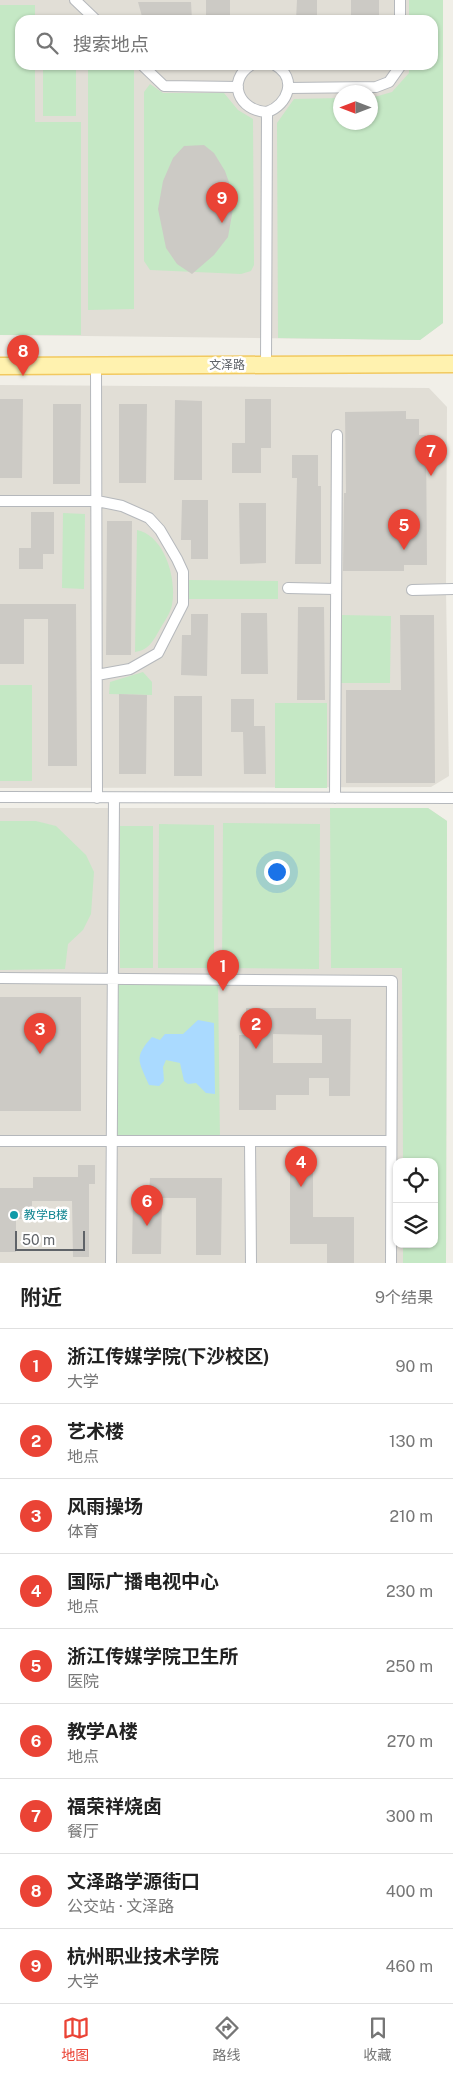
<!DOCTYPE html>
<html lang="zh">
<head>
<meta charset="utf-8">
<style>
	body { margin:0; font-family:"Public Sans","Noto Sans SC",sans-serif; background:#f6f6f6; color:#222 }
	.controls { position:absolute; right:15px; bottom:15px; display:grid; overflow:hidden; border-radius:10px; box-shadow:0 1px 4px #0004 }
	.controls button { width:45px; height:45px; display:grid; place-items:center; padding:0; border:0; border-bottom:1px solid #e0e0e0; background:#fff; color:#222; font:25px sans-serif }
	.compass { position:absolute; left:333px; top:85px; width:45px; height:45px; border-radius:50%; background:#fff; box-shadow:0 1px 4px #0004; rotate:270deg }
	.scale { position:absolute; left:15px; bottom:12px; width:70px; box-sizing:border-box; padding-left:5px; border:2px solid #5f6368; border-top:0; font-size:14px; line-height:18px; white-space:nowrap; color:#5f6368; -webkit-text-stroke:4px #fff; paint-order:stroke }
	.you { position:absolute; left:276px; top:871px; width:18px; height:18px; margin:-12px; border:4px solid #fff; border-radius:50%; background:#1a73e8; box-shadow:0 0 0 8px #1a73e833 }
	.badge { display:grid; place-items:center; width:32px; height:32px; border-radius:50%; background:#ea4335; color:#fff; font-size:16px; font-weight:700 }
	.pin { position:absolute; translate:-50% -41px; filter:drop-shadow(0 1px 2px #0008) }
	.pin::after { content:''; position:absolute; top:26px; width:18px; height:15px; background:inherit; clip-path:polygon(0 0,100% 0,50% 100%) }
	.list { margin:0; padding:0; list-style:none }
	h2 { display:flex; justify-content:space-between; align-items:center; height:65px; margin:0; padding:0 20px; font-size:21px }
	h2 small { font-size:16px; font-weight:400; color:#767676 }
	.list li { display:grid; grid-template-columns:32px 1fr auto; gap:15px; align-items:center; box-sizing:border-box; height:75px; padding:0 20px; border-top:1px solid #e0e0e0 }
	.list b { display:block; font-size:19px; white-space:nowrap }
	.list p { margin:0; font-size:16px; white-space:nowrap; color:#767676 }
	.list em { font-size:16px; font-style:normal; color:#767676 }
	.icon { flex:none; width:28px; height:28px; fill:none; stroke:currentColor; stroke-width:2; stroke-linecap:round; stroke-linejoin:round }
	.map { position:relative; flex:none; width:453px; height:1263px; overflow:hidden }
	.search { position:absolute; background:#fff; box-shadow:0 1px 4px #0004; left:15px; right:15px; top:15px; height:55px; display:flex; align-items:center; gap:12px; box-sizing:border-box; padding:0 18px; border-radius:15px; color:#767676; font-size:19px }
	.sheet { height:740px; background:#fff }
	nav { display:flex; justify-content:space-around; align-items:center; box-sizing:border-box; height:70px; border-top:1px solid #e0e0e0; background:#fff; font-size:14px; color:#767676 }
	nav a { display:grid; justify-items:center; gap:2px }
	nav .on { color:#ea4335 }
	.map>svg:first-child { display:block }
	.education { fill:#e1ded6; fill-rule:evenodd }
	.green { fill:#c5e8c5 }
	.water { fill:#aadaff }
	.building { fill:#cccac5; fill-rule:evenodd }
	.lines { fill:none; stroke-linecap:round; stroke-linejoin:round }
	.street-casing { stroke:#b5b8bc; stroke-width:12 }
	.primary-casing { stroke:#f2c960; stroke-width:19 }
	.street { stroke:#fff; stroke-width:10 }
	.primary { stroke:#fff2af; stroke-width:16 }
	.culture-dot { fill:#0f9aa8; stroke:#fff; stroke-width:2 }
	.labels { text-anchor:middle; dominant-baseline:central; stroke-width:5; stroke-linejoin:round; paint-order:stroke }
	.street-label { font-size:12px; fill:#5f6368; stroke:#fff }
	.culture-label { font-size:12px; fill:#0d838f; stroke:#fff; text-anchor:start }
</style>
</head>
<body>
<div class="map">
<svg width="453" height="1263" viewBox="0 0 453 1263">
	<rect width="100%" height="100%" fill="#f1efe8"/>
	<path class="education" d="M0 0H443V323L420 340 0 335ZM20 20H433V65H20ZM340 92H370V122H340Z
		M0 385 429 388 447 407 446 590 449 776 431 787 0 788Z
		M0 808H428L447 821 446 1263H0ZM397 1162H434V1244H397Z"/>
	<path class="green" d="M409 0H443V323L420 340 278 338 277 123 294 99 340 98V122H370L371 98 392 92 409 73V65H433V20H409Z
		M0 5H35V20H20V65H35V122H81V335H0Z
		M43 65H76V116H43Z
		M88 67H134V309L88 310Z
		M150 84 163 93H224L238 110 253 119 254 265 251 271 241 274 150 270 144 261V92Z
		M63 513 85 514 84 589 62 588Z
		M137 530C165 536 177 579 172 605 170 614 164 622 160 629 153 641 149 650 135 652Z
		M189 580 278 581V599H189Z
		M342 615 391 616 390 683H341Z
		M143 672 152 682V695L109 694 110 682Z
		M0 685H32V781H0Z
		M275 703H327V788H275Z
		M330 808H428L447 821 446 1263H403V1244H434V1162H403L402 968H331Z
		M0 821H36L56 826 86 855 94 872 91 914 83 930 68 944 65 969 0 970Z
		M223 823 320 824 319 969 222 968Z
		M159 824 214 825V968H158Z
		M120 826H153V968H120Z
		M112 979H218L220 1142H111Z"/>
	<path class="water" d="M198 1020 214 1023 215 1094 206 1093 196 1083 188 1084 184 1081 180 1063 166 1060 163 1067 164 1081 159 1086 149 1085C139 1061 133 1058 152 1037L160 1040 165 1034H183Z"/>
	<path class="building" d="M206 0H230V20H206Z
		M297 0H317V20H296Z
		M351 0H379V20H351Z
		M138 2H191L192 20H143Z
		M204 145 214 153 225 171 231 188 233 209 228 237 214 255 192 274 177 264 166 248 158 209 163 181 173 158 184 146Z
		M0 399H23L22 478H0Z
		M245 399H271V448H261V473H232V443H245Z
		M175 400 202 401V480H174Z
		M53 404H81L80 484H53Z
		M119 404H147L146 483H119Z
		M406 411V419H419V435H426L427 565H404V571H343L344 493H346L345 412Z
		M292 455H318V486H321V564H295L297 478H292Z
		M182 500H208V559H191V540H181Z
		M239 503H266V563L240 564Z
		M31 512H54V554H43V569H19V548H31Z
		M107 521H132L131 655H106Z
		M0 604H76L77 766H48V619H24V664H0Z
		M298 607H324L325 700H297Z
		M241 613H267L268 674H241Z
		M191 614H208L207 676 181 675 182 635H191Z
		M400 615H434L435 783H346V690H401Z
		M119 694 147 695 146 774H119Z
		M174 696H202V776H174Z
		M231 699H254V726H265L266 774H244L243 732H231Z
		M0 997H81V1111H0Z
		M246 1008H316V1019H351L350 1096H329V1078H309V1095H276V1110H239V1035H246ZM273 1034 322 1035V1063H273Z
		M290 1156H313V1217H354V1263H327V1244H290Z
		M78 1165H95V1184H89V1257H73L72 1201H32V1210L24 1219H16V1252H0V1188H33V1177H78Z
		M150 1178H222L221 1255H196V1198H162L161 1254H132L133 1194H149Z"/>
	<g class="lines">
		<defs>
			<path id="street" d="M75 0 96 20
				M400 0V20
				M142 65 164 86 238 87
				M251 65C226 81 239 111 267 112 288 105 298 78 275 65
				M288 88 376 87 389 82 401 65
				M96 365 97 798
				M266 365 267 112
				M0 501H97L122 506 149 518 160 530 177 559 183 572V604L158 653 130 669 97 675
				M288 588 336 589
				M412 590 453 589
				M0 797 453 798
				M335 798 337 435
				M0 978 392 981 391 1263
				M0 1141H391
				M250 1142 251 1263
				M111 1263 114 798"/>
			<path id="primary" d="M0 366 453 364"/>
		</defs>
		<use href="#street" class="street-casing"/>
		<use href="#primary" class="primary-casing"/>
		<use href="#street" class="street"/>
		<use href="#primary" class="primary"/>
	</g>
	<circle class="culture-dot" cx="14" cy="1215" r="5"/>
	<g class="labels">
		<g class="street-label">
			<text x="227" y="365">文泽路</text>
		</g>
		<g class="culture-label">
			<text x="24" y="1215">教学B楼</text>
		</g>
	</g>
</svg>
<div class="controls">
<button><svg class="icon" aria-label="locate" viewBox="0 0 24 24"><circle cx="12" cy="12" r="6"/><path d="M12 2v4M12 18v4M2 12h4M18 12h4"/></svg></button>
<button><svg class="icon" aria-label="layers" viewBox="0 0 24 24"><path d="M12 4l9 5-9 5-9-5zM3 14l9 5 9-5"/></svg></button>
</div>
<svg class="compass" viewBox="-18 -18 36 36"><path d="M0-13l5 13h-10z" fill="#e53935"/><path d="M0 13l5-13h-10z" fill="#767676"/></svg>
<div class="scale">50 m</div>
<div class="you"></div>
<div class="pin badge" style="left:223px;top:991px">1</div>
<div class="pin badge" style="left:256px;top:1049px">2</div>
<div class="pin badge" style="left:40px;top:1054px">3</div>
<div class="pin badge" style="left:301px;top:1187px">4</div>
<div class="pin badge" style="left:404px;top:550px">5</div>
<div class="pin badge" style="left:147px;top:1226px">6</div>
<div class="pin badge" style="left:431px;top:476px">7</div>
<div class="pin badge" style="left:23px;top:376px">8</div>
<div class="pin badge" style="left:222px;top:223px">9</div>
<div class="search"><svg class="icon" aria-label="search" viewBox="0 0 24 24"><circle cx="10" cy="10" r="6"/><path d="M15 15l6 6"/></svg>搜索地点</div>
</div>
<section class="sheet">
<h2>附近<small>9个结果</small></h2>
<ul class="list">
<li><span class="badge">1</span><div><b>浙江传媒学院(下沙校区)</b><p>大学</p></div><em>90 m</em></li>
<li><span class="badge">2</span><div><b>艺术楼</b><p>地点</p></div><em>130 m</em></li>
<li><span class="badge">3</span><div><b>风雨操场</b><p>体育</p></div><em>210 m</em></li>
<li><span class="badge">4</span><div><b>国际广播电视中心</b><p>地点</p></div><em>230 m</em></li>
<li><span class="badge">5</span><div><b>浙江传媒学院卫生所</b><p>医院</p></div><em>250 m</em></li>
<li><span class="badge">6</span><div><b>教学A楼</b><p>地点</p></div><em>270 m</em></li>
<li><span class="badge">7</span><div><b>福荣祥烧卤</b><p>餐厅</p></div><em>300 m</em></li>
<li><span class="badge">8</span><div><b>文泽路学源街口</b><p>公交站 · 文泽路</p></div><em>400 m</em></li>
<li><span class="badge">9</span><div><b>杭州职业技术学院</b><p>大学</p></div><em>460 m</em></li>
</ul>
</section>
<nav>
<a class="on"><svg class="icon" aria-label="map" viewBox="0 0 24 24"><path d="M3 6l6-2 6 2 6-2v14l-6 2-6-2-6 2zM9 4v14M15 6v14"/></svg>地图</a>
<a><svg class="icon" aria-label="directions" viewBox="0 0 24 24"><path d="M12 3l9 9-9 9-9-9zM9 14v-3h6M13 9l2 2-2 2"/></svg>路线</a>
<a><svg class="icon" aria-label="saved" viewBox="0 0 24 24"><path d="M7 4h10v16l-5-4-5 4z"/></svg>收藏</a>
</nav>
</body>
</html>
